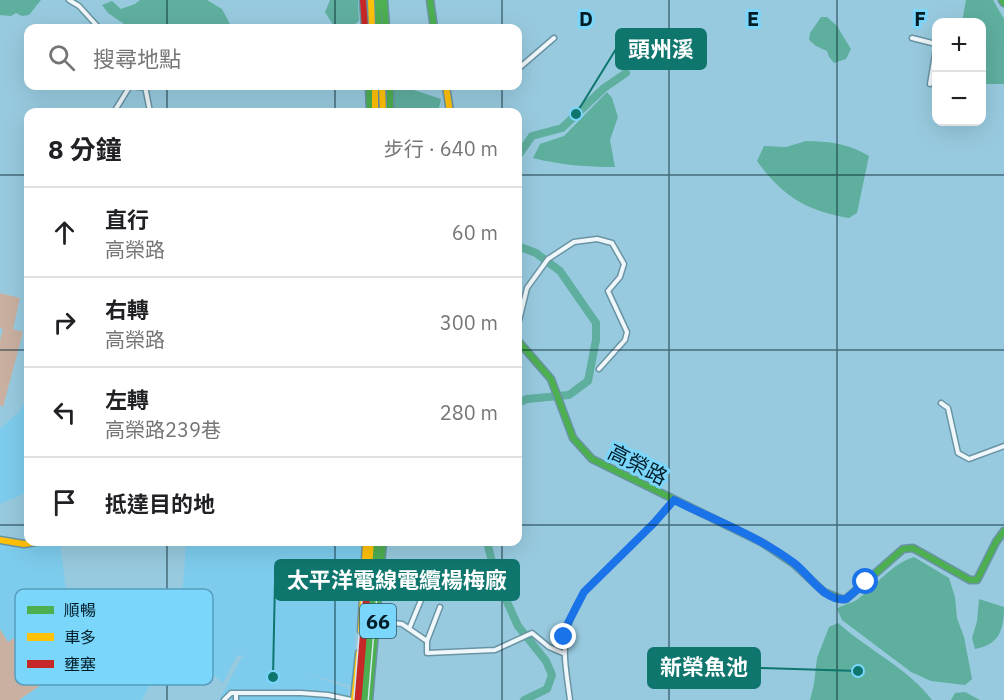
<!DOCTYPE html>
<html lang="zh-TW">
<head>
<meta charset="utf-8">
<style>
	body { margin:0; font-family:"IBM Plex Sans","Noto Sans TC",sans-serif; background:#f2f2f2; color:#202124 }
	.controls { position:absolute; right:18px; top:18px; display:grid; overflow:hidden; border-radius:12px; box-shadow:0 6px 24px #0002 }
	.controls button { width:54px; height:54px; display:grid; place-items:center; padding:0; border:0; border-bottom:2px solid #e0e0e0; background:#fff; color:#202124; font:30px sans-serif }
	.stop { position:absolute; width:18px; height:18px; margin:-14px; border:4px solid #1a73e8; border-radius:50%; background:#fff }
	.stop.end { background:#1a73e8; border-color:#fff; box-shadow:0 2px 6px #0008 }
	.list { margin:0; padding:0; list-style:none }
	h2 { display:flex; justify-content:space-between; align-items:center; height:78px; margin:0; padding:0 24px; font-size:26px }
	h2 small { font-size:20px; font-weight:400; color:#757577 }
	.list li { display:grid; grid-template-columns:39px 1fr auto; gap:18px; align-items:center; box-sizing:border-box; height:90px; padding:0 24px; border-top:2px solid #e0e0e0 }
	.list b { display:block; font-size:22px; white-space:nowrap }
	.list p { margin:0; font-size:20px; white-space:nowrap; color:#757577 }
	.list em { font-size:20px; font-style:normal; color:#757577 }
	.icon { flex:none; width:33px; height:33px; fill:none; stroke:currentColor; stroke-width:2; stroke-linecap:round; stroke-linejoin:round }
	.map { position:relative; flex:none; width:1004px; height:700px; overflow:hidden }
	.search { position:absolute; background:#fff; box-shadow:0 6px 24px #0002; left:24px; top:24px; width:498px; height:66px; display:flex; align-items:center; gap:15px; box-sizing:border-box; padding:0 21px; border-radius:12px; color:#757577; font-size:22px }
	.panel { position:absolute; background:#fff; box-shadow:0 6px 24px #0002; left:24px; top:108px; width:498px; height:438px; border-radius:12px }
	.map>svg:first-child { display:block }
	.built { fill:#7dcced }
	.green { fill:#cab0a0 }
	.water { fill:#5faf9f }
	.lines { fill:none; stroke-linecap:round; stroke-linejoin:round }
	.river { stroke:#5faf9f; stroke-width:8 }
	.street-casing { stroke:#6994a4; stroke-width:7 }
	.fast-casing { stroke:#6994a4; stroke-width:9 }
	.slow-casing { stroke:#6994a4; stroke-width:9 }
	.jam-casing { stroke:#6994a4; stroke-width:9 }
	.street { stroke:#f0f7fa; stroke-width:4 }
	.fast { stroke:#4caf50; stroke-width:6 }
	.slow { stroke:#ffc107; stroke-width:6 }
	.jam { stroke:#c62828; stroke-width:6 }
	.fast-bridge-casing { stroke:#d1e7f1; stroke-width:10; stroke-linecap:butt }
	.jam-bridge-casing { stroke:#d1e7f1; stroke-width:10; stroke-linecap:butt }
	.fast-bridge { stroke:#4caf50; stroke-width:7 }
	.jam-bridge { stroke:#c62828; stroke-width:7 }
	.route { stroke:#1a73e8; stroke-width:8 }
	.grid { fill:none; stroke:#011d28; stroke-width:1.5; stroke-opacity:0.55 }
	.labels { text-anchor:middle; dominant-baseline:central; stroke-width:6; stroke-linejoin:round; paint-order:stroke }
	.shield { fill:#7bd6fc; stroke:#265468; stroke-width:1.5 }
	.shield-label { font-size:20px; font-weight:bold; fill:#011d28 }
	.street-label { font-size:21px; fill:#011d28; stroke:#7bd6fc }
	.key { fill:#7bd6fc; stroke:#569ebc; stroke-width:1.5 }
	.key-label { font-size:16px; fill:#011d28 }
	.grid-label { font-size:20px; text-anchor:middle; font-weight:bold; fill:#011d28; stroke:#7bd6fc; stroke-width:6; stroke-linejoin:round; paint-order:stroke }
	.leader { fill:none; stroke:#0f766e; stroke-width:2 }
	.callout-dot { fill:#0f766e; stroke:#7bd6fc; stroke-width:2 }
	.callout { fill:#0f766e; stroke:#0f766e; stroke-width:2 }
	.callout-label { font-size:22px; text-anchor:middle; font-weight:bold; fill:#fff }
</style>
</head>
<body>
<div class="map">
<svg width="1004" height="700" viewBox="0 0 1004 700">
	<rect width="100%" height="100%" fill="#98cadf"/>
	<path class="built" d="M28 389V492L0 504V429L19 412 28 397Z
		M0 542 31 547 45 542H60L66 591 101 651 121 674 150 657 152 682 142 700H0Z
		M186 542H362L352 686 307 674 348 688V700H219L242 657H246L237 655 223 683 188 652 177 664 172 660 182 648 174 640 169 616H181Z"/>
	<path class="green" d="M0 293 20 298 13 329 23 332 3 407 0 405V341L3 329 0 328Z
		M0 629 8 642 14 638 23 652 18 656 24 664 29 661 44 683 19 700H0Z"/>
	<path class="water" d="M0 0H41L29 15 22 16 16 13 11 16 0 15Z
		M140 0H207L222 9 232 28H130L108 13 102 5 112 1 121 9 135 4Z
		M330 0H358L359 21 350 28H335L325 12Z
		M966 0H993L1004 19V84H982V22H962Z
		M821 17H827L837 26 851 49 846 59 834 63 829 57 827 51 816 46 809 40 810 33Z
		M393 90H414L441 99 438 112H394Z
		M607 92 612 98 618 117 610 140 615 167C586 167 561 165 533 158L540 144 564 136Z
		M806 141C828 141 850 144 869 156L857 213 849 218C807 211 782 196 757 161L764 146 786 147Z
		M914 557 949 578 955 597 957 618 964 637 972 679 965 685 931 681 911 672 842 620 837 609C843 604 851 604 858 599 877 585 891 564 914 557Z
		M979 599 1004 607C1004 630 999 645 975 649L972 638 977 621Z
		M838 623C867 649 910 670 932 700H810L814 684 817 658 829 627Z
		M965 692 980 700H951L955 693Z"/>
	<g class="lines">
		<path class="river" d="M518 156 532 136 562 128 604 88 626 73
			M518 246 536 253 560 271 596 323V340L588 381 569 395 527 399 518 403
			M487 542 499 589 503 593 518 626 546 661 552 675 547 689 524 700"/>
		<defs>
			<path id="street" d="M69 0 79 6 99 28
				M912 38 936 44
				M518 69 554 38
				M930 84 936 48
				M132 86 145 88
				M145 86 150 112
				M114 112 130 86
				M518 325 527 288 548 259 574 242 597 239 612 243 624 264 620 277 608 291 627 332 625 340 599 369
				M941 403 948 408 958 453 969 459 1004 446
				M377 621 402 624 427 641V653L495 650 532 633 549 647 563 653
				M409 629 421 600
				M427 641 440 607
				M236 693V700
				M224 700 231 693H301L328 695 351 700
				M570 700C564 654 558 633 584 592L654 523 674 500"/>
			<path id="fast" d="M378 0 379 28
				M384 0 386 28
				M430 0 434 28
				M1002 0 1004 3
				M369 86 370 112
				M390 86V112
				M518 341 551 379 573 438 592 459 763 543 794 564 824 592 841 599H846L903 549 913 548 970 580H977L996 542 1004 531
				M375 567 376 542
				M369 700 383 542"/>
			<path id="slow" d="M371 0 372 28
				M375 86V112
				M382 86 383 112
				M446 86 450 112
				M0 540 24 544 36 542
				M369 567 371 542
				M361 631 366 542
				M354 700 359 653"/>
			<path id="jam" d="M363 0 365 28"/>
		</defs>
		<use href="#street" class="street-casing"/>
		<use href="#fast" class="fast-casing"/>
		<use href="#slow" class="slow-casing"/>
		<use href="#jam" class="jam-casing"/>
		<use href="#street" class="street"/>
		<use href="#fast" class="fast"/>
		<use href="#slow" class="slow"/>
		<use href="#jam" class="jam"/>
		<defs>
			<path id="fast-bridge" d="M364 700 375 567"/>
			<path id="jam-bridge" d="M358 700 369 567"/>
		</defs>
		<use href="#fast-bridge" class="fast-bridge-casing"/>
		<use href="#jam-bridge" class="jam-bridge-casing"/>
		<use href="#fast-bridge" class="fast-bridge"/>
		<use href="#jam-bridge" class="jam-bridge"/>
	</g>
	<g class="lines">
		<path class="route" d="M564 637 568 623 584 592 654 523 674 500C714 520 758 536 794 563 810 575 824 602 846 599L866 582"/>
	</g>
	<path class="grid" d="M167 0V28M335 0V28M502 0V28M669 0V700M837 0V700M167 86V112M335 86V112M502 86V112M0 175H28M518 175H1004M0 350H28M518 350H1004M0 525H28M518 525H1004M167 542V700M335 542V700M502 542V700"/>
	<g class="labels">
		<rect class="shield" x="360" y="604" width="36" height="34" rx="4.5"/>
		<g class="shield-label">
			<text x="378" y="621">66</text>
		</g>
		<g class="street-label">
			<text transform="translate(638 464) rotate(27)">高榮路</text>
		</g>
	</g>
	<rect x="15" y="589" width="198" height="96" rx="9" class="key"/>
	<rect x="27" y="606" width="27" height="8" fill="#4caf50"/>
	<rect x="27" y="633" width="27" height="8" fill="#ffc107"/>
	<rect x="27" y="660" width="27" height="8" fill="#c62828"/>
	<g class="key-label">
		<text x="64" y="616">順暢</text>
		<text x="64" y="643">車多</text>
		<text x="64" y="670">壅塞</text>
	</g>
	<g class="grid-label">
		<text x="586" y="26">D</text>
		<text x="753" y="26">E</text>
		<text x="920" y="26">F</text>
	</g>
	<path class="leader" d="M576 114L616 49M273 677L275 580M858 671L760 668"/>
	<g class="callout-dot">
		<circle cx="576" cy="114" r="6"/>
		<circle cx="273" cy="677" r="6"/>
		<circle cx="858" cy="671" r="6"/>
	</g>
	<g class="callout">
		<rect x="616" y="29" width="90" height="40" rx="6"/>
		<rect x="275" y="560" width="244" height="40" rx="6"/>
		<rect x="648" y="648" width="112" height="40" rx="6"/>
	</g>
	<g class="callout-label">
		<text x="661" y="57">頭州溪</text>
		<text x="397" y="588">太平洋電線電纜楊梅廠</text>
		<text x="704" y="675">新榮魚池</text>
	</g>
</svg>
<div class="controls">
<button>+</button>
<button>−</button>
</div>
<div class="stop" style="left:866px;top:582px"></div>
<div class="stop end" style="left:564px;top:637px"></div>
<div class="search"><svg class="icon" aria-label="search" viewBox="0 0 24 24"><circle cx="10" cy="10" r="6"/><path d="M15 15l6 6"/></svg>搜尋地點</div>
<section class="panel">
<h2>8 分鐘<small>步行 · 640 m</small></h2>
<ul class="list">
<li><svg class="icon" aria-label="ahead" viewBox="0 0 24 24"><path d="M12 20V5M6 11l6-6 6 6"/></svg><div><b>直行</b><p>高榮路</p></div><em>60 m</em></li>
<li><svg class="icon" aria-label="right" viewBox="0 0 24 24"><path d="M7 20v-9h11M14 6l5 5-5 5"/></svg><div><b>右轉</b><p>高榮路</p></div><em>300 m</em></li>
<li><svg class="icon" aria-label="left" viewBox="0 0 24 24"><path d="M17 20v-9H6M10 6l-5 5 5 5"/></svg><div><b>左轉</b><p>高榮路239巷</p></div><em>280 m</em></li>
<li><svg class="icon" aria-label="arrive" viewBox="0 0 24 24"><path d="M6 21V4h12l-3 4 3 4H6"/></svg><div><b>抵達目的地</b></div></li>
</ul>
</section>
</div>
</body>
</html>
